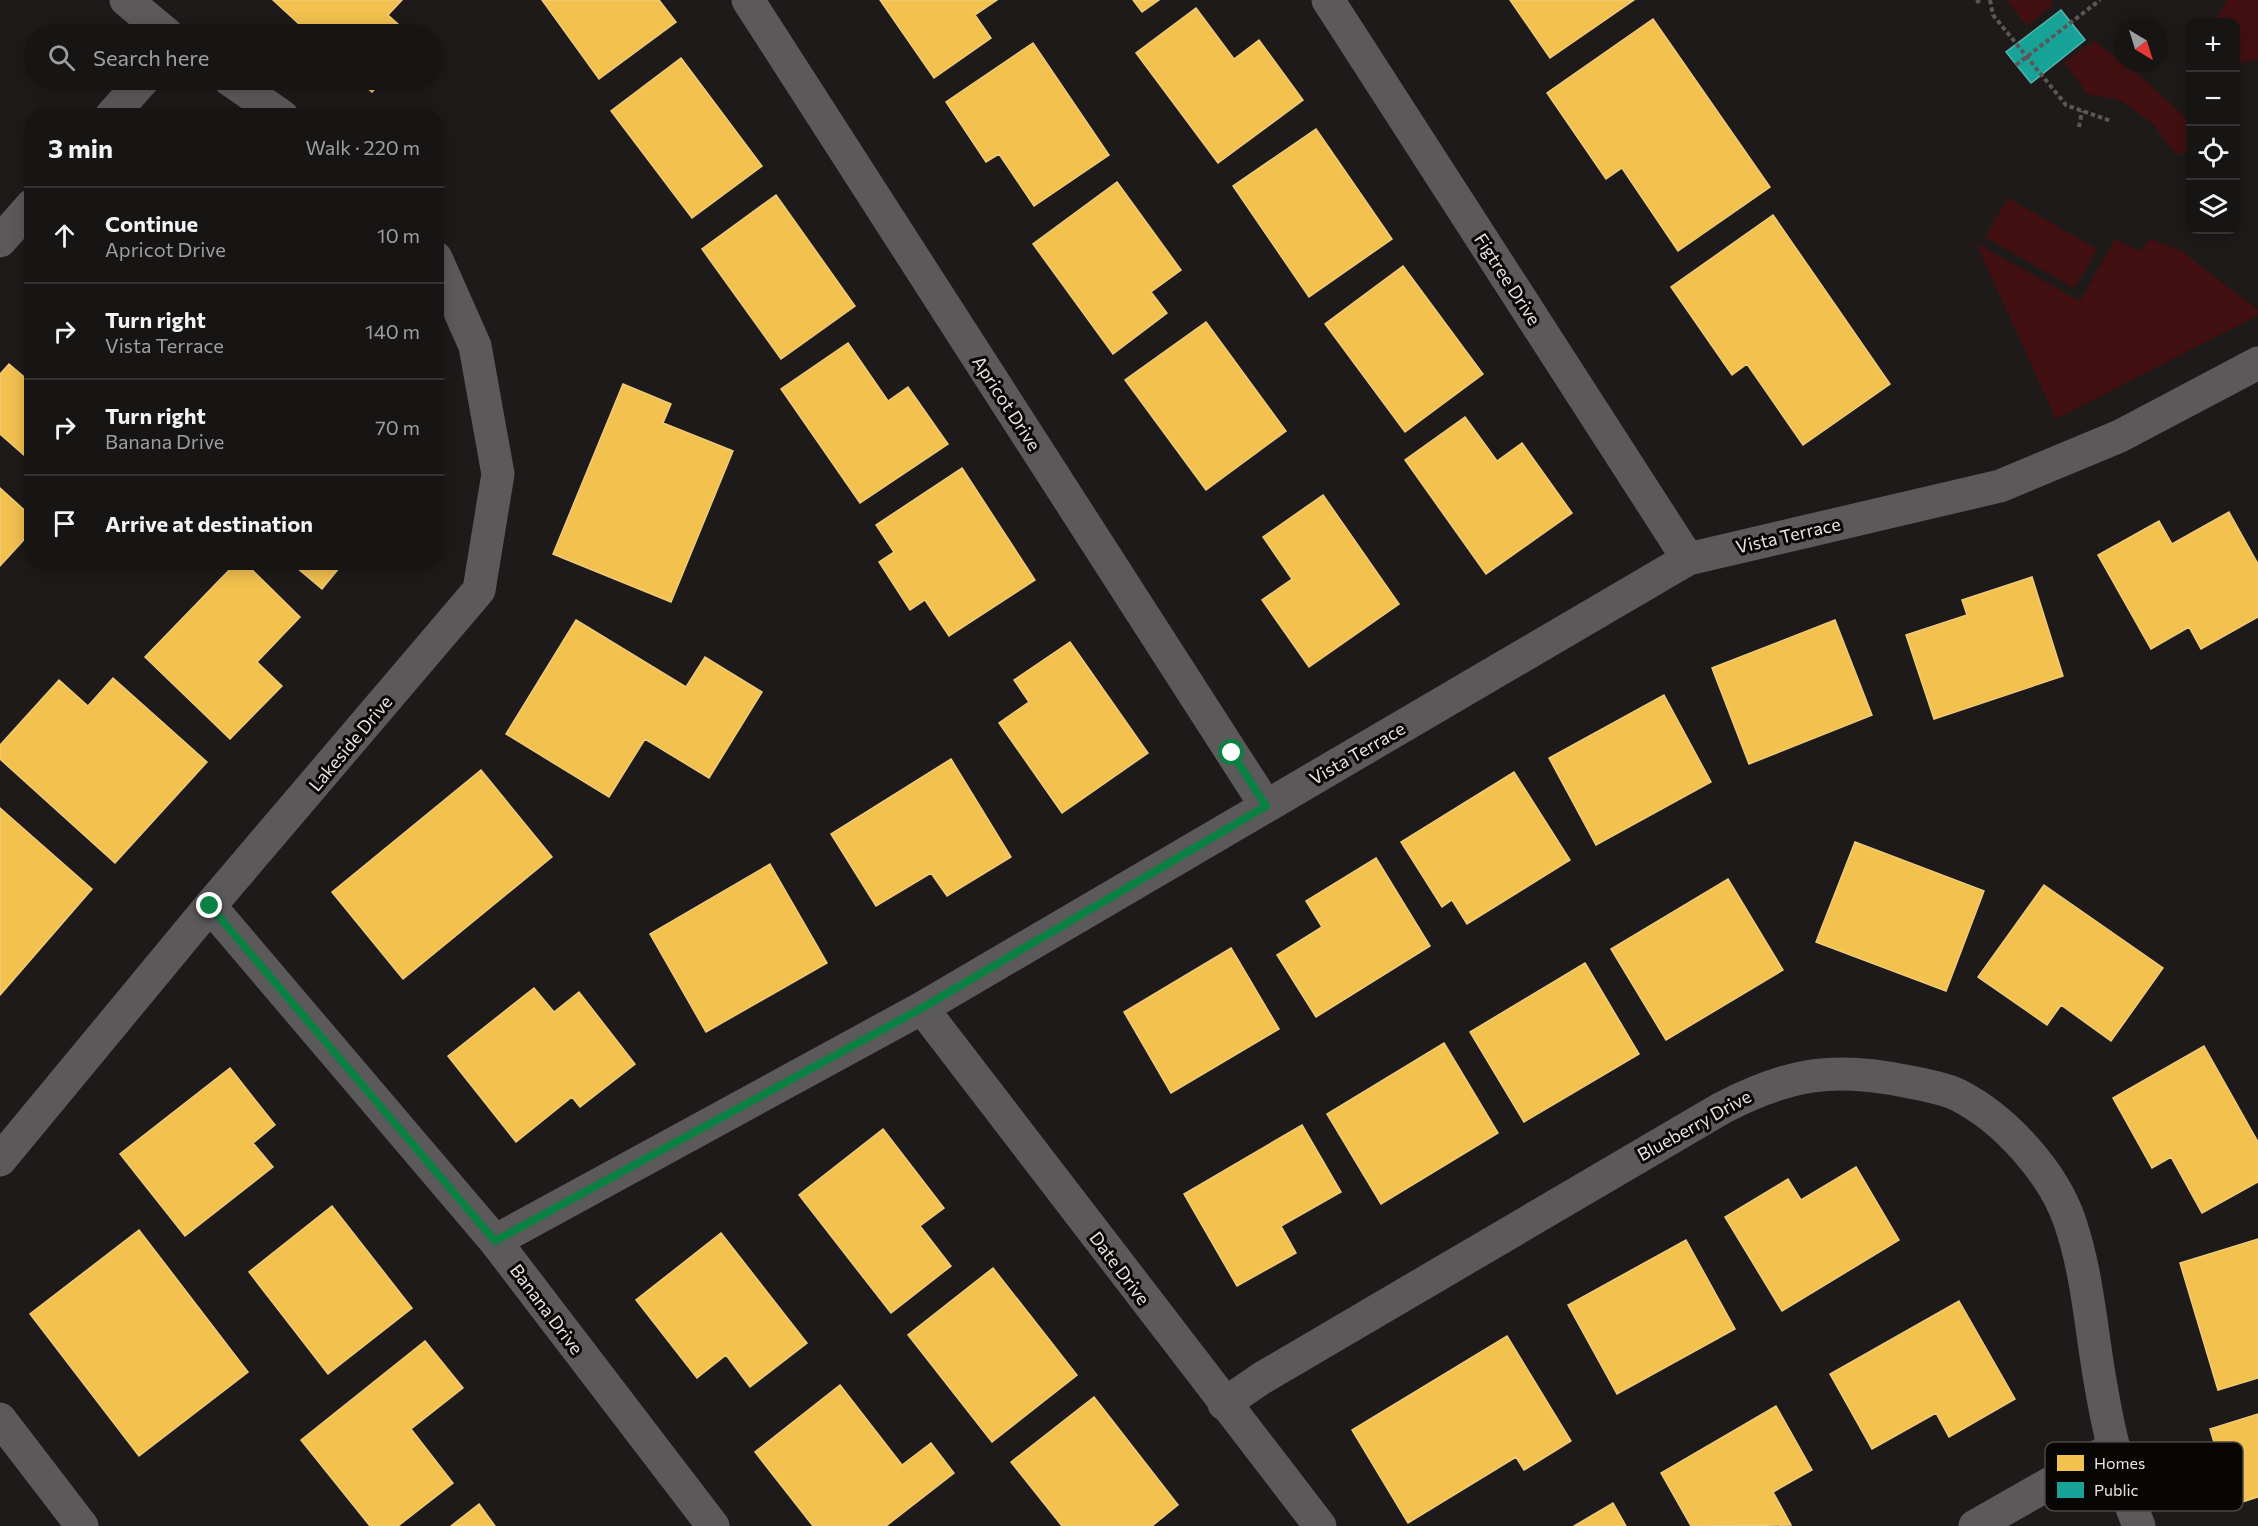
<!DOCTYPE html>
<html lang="en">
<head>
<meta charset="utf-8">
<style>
	body { margin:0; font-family:Commissioner,sans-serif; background:#201d1d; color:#f1f3f6 }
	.controls { position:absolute; right:18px; top:18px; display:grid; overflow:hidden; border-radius:12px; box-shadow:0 3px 15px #0003 }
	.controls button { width:54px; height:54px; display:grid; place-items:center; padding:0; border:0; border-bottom:2px solid #363334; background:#171414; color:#f1f3f6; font:30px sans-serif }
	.compass { position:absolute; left:2114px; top:18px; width:54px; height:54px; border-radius:50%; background:#171414; box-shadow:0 3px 15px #0003; rotate:142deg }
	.stop { position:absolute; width:18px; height:18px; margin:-14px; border:4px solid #0b8043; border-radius:50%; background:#fff }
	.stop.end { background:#0b8043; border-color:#fff; box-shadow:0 2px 6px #0008 }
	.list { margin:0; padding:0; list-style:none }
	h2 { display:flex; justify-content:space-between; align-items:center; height:78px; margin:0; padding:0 24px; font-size:26px }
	h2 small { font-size:20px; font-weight:400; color:#9e9ea0 }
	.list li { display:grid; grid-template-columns:39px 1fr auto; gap:18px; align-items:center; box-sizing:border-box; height:96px; padding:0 24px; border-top:2px solid #363334 }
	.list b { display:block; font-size:22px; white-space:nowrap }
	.list p { margin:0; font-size:20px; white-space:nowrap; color:#9e9ea0 }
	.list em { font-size:20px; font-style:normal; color:#9e9ea0 }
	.icon { flex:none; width:33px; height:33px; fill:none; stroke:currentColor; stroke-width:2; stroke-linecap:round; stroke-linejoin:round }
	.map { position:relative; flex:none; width:2258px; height:1526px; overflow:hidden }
	.search { position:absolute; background:#171414; box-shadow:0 3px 15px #0003; left:24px; top:24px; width:420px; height:66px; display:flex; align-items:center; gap:15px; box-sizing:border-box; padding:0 21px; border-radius:33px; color:#9e9ea0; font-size:22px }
	.panel { position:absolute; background:#171414; box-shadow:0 3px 15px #0003; left:24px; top:108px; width:420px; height:462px; border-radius:24px }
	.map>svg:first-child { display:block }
	.green { fill:#421010 }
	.homes { fill:#f2c14e; stroke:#efcb7a; stroke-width:1.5 }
	.public { fill:#17a398; stroke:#56b6ae; stroke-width:1.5 }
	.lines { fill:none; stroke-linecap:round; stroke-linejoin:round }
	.path { stroke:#5a5756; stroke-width:4; stroke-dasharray:4.5 3; stroke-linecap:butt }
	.street { stroke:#5b5959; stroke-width:33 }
	.route { stroke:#0b8043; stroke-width:8 }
	.labels { text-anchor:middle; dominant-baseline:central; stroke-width:6; stroke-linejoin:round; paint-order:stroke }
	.street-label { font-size:18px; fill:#e9e2e1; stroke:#080505 }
	.key { fill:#080505; stroke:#4c4747; stroke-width:1.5 }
	.key-label { font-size:16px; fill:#e9e2e1 }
</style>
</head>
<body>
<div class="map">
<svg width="2258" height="1526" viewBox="0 0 2258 1526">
	<rect width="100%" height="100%" fill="#1f1a1a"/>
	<path class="green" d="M2007 0H2051L2053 5 2027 26Z
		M2227 0H2258V59L2236 64V22H2214Z
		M2094 41 2136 72 2190 122V154L2174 153 2153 124 2120 100 2088 94 2064 62Z
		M2008 198 2097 249 2074 288 1985 237Z
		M2115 239 2140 251 2151 239 2181 251 2258 310V315L2056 419 1976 243 2080 301Z"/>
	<path class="homes" d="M273 0H402L388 15 409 34H310Z
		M542 0H659L676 22 599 79Z
		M880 0H997L975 15 991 38 934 78Z
		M1133 0H1159L1142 12Z
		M1510 0H1634L1550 58Z
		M1196 8 1234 59 1259 40 1303 100 1218 163 1136 53Z
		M1653 19 1770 187 1678 251 1622 168 1606 179 1547 93Z
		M1033 43 1109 155 1034 206 999 154 986 162 946 102Z
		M681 58 762 166 692 218 611 111Z
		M358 80H383L372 92Z
		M1316 129 1392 239 1309 297 1233 186Z
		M1117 182 1181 270 1151 292 1167 313 1113 354 1033 244Z
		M776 195 855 306 781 359 702 249Z
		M1773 215 1890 384 1803 445 1747 364 1732 375 1671 287Z
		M1403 266 1483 374 1405 432 1325 324Z
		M1206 322 1286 431 1206 490 1125 380Z
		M848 343 888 401 908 387 948 444 860 503 781 389Z
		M9 364 29 381 32 378V462L0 434V374Z
		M623 384 671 404 663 423 733 451 671 602 553 554Z
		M1465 417 1497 461 1522 443 1572 513 1486 574 1405 460Z
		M962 468 1035 580 949 636 925 600 910 610 879 562 894 552 876 525Z
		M0 488 32 517V531L0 566Z
		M1323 495 1399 604 1309 667 1262 600 1292 579 1263 537Z
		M2229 512 2258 564V617L2201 649 2189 627 2151 649 2098 555 2159 521 2172 544Z
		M237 562H244L300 617 257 662 282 686 230 739 145 657Z
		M290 562H344L322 589Z
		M2032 577 2063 676 1934 719 1906 635 1967 615 1962 600Z
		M576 620 686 687 705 657 762 692 709 778 645 739 609 797 506 734Z
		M1835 620 1872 715 1749 764 1712 668Z
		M1070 642 1148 753 1062 813 999 723 1029 702 1014 680Z
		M113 678 207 762 115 863 0 759V745L59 680 88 706Z
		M1664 695 1711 782 1596 845 1549 758Z
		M951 759 1011 857 947 896 931 873 876 906 831 834Z
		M481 770 552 857 403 979 332 892Z
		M1514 772 1570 860 1467 924 1452 900 1442 907 1401 842Z
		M0 808 92 889 0 995Z
		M1855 842 1984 891 1946 991 1816 942Z
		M1376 858 1430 946 1316 1017 1277 955 1322 927 1306 901Z
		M770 864 827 963 706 1032 650 934Z
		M1728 879 1783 970 1666 1040 1611 949Z
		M2044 885 2163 968 2111 1041 2061 1005 2047 1025 1978 977Z
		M1231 948 1279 1029 1171 1093 1124 1012Z
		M1585 963 1639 1054 1524 1122 1470 1032Z
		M534 988 554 1012 579 992 635 1064 580 1107 572 1097 516 1142 448 1056Z
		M1444 1043 1498 1133 1381 1204 1327 1114Z
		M2204 1046 2258 1142V1182L2202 1213 2171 1157 2152 1168 2113 1098Z
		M230 1068 275 1125 253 1143 273 1167 185 1236 120 1154Z
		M1302 1125 1341 1192 1281 1226 1296 1253 1237 1286 1184 1194Z
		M883 1129 944 1208 920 1226 951 1266 891 1313 799 1195Z
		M1856 1167 1899 1240 1782 1311 1725 1217 1788 1179 1801 1200Z
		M332 1206 412 1308 328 1374 249 1272Z
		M139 1230 248 1372 139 1456 30 1314Z
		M721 1233 807 1343 750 1387 726 1355 697 1378 636 1300Z
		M2258 1239V1378L2218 1390 2180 1263Z
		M1686 1240 1735 1329 1617 1394 1568 1305Z
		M993 1268 1077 1375 992 1442 908 1335Z
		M1959 1301 2015 1399 1949 1437 1936 1413 1872 1449 1830 1374Z
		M1507 1336 1571 1441 1524 1470 1516 1457 1408 1523 1352 1430Z
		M425 1341 463 1388 411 1429 453 1483 398 1526H370L301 1440Z
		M840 1385 902 1465 931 1443 954 1473 886 1526H813L755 1452Z
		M1094 1397 1178 1505 1152 1526H1062L1011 1462Z
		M1776 1406 1812 1470 1773 1492 1791 1525 1691 1526 1661 1473Z
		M2258 1414V1497L2233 1505 2210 1429Z
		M1613 1503 1626 1526H1574Z
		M479 1504 495 1526H451Z"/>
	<path class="public" d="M2061 10 2085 40 2031 83 2006 52Z"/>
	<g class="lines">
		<path class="path" d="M1990 0 1993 15 2066 105 2111 121
			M1976 2 1982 0
			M2016 65 2100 0
			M2079 127 2082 111"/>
		<path class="street" d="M126 0 167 34
			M748 0 1266 806
			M1328 0 1688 559
			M230 80 282 116
			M111 116 143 80
			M0 241 32 205
			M210 906 495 1241 713 1526
			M922 1008 1320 1526
			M0 1160 210 906 479 590 498 474 475 346 436 258
			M495 1241 922 1008 1688 559 2000 486 2120 436 2258 363
			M1224 1404 1262 1378 1722 1108C1789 1073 1835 1066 1910 1082 1925 1085 1944 1088 1958 1095 2005 1119 2053 1172 2070 1222 2088 1275 2091 1331 2101 1386 2109 1434 2121 1482 2139 1526
			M0 1419 82 1526
			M1975 1526 2114 1447"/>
	</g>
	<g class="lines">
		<path class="route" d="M210 906 495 1241 922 1008 1266 806 1232 753"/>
	</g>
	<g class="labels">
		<g class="street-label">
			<text transform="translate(1508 279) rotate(57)">Figtree Drive</text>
			<text transform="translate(1007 403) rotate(57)">Apricot Drive</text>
			<text transform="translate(1788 535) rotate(-13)">Vista Terrace</text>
			<text transform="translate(350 743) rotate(-50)">Lakeside Drive</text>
			<text transform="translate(1357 753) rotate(-30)">Vista Terrace</text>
			<text transform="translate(1694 1125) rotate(-29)">Blueberry Drive</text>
			<text transform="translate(1120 1268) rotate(53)">Date Drive</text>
			<text transform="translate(547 1309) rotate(53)">Banana Drive</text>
		</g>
	</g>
	<rect x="2045" y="1442" width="198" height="69" rx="9" class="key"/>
	<rect x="2057" y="1455" width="27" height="16" fill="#f2c14e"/>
	<rect x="2057" y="1482" width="27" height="16" fill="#17a398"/>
	<g class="key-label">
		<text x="2094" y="1469">Homes</text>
		<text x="2094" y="1496">Public</text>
	</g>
</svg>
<div class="controls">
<button>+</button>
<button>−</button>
<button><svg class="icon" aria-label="locate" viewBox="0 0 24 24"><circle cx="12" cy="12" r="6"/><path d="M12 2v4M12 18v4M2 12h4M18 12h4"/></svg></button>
<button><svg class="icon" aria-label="layers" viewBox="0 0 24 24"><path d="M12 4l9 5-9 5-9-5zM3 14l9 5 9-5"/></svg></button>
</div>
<svg class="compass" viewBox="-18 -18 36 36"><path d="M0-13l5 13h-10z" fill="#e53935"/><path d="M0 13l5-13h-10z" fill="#9e9ea0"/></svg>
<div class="stop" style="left:1232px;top:753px"></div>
<div class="stop end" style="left:210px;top:906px"></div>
<div class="search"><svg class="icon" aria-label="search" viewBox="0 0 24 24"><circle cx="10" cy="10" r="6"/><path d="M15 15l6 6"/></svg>Search here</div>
<section class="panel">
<h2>3 min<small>Walk · 220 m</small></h2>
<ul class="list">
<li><svg class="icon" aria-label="ahead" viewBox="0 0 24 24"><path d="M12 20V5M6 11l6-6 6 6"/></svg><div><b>Continue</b><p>Apricot Drive</p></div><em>10 m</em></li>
<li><svg class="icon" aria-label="right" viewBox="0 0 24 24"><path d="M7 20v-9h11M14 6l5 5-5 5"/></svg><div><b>Turn right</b><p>Vista Terrace</p></div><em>140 m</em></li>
<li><svg class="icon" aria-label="right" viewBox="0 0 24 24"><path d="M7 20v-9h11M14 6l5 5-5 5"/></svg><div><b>Turn right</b><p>Banana Drive</p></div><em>70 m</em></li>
<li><svg class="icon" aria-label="arrive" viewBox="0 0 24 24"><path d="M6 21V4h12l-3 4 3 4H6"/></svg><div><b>Arrive at destination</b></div></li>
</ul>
</section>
</div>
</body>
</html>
